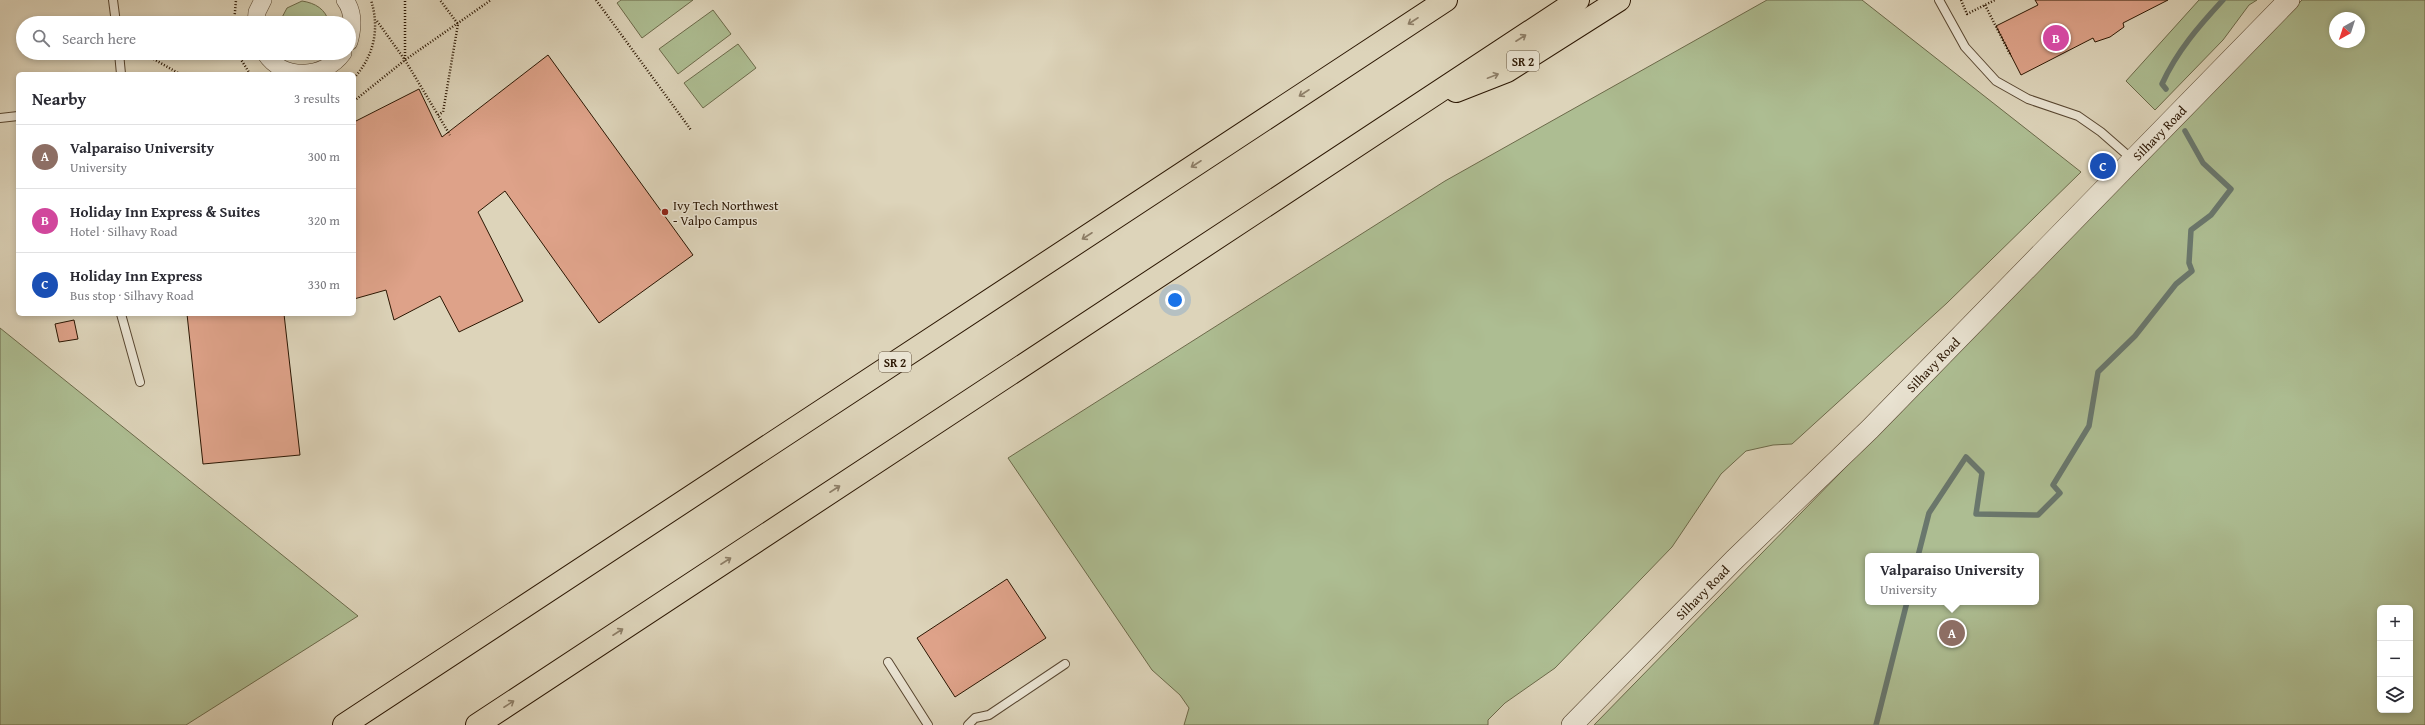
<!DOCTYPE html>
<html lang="en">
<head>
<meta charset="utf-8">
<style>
	body { margin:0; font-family:"Gentium Book Plus",serif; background:#f2f2f3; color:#2b2b33 }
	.controls { position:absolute; right:12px; bottom:12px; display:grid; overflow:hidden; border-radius:6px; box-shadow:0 2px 6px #0003 }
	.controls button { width:36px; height:36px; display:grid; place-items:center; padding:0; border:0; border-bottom:1px solid #e1e1e2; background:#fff; color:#2b2b33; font:20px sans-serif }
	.compass { position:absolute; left:2329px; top:12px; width:36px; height:36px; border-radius:50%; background:#fff; box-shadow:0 2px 6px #0003; rotate:219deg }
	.you { position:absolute; left:1175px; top:300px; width:14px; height:14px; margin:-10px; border:3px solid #fff; border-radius:50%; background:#1a73e8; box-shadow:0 0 0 6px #1a73e833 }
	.badge { display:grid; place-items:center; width:26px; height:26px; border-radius:50%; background:#db2777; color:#fff; font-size:13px; font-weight:700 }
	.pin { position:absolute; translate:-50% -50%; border:2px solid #fff; box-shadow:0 1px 4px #0006 }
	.popup { position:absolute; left:1865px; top:553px; width:174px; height:52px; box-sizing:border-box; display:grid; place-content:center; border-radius:6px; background:#fff; filter:drop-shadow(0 1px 3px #0005); font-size:13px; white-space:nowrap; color:#7c7c81 }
	.popup b { font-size:15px; color:#2b2b33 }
	.popup::after { content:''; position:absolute; left:50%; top:100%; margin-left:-8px; border:8px solid transparent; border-top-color:#fff }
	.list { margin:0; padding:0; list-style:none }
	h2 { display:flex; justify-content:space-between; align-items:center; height:52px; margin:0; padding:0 16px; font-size:17px }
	h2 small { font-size:13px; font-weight:400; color:#7c7c81 }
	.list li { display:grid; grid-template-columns:26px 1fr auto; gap:12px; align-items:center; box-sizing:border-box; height:64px; padding:0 16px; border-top:1px solid #e1e1e2 }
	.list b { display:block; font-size:15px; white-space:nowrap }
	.list p { margin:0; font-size:13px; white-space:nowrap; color:#7c7c81 }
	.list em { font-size:13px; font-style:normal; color:#7c7c81 }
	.icon { flex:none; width:22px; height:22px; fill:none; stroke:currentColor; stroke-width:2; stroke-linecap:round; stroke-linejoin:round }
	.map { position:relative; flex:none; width:2425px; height:725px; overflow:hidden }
	.search { position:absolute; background:#fff; box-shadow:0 2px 6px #0003; left:16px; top:16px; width:340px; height:44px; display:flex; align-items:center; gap:10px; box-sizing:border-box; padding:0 14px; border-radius:22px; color:#7c7c81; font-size:15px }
	.panel { position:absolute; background:#fff; box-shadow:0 2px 6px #0003; left:16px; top:72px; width:340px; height:244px; border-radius:6px }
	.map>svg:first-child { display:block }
	.green { fill:#adbd92; stroke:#6c6a4a; fill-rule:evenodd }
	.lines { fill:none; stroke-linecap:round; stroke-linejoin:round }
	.stream { stroke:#69776d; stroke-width:5.5 }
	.building { fill:#dea289; stroke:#2b1602 }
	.service-casing { stroke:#584630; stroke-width:10 }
	.minor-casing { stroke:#584630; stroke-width:18 }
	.tertiary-casing { stroke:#584630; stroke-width:22 }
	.motorway-casing { stroke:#2b1602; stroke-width:24 }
	.path { stroke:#2b1602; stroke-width:2.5; stroke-dasharray:1 2; stroke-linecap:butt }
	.service { stroke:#e9e3d2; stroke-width:8 }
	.minor { stroke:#e9e3d2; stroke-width:17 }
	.tertiary { stroke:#e9e3d2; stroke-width:21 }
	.motorway { stroke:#ddd4ba; stroke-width:22 }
	.oneway { stroke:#8d7e67 }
	.poi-dot { fill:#8f2418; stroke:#e9e3d2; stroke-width:1.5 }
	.labels { text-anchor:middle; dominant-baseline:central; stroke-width:3; stroke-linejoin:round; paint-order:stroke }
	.shield { fill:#e9e3d2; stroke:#645440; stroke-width:1 }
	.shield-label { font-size:12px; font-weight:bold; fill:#2b1602 }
	.street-label { font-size:13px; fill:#2b1602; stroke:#e9e3d2 }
	.poi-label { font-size:13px; fill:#2b1602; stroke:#e9e3d2; text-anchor:start }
</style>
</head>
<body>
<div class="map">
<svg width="2425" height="725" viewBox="0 0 2425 725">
	<rect width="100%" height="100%" fill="#ddd4ba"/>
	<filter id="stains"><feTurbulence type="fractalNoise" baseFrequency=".005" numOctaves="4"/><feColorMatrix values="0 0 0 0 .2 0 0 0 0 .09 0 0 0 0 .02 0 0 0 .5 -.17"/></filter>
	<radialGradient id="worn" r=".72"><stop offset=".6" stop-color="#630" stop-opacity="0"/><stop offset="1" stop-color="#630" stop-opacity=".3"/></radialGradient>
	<path class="green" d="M621 0H693L642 38 617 3Z
		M1767 0H1862L2081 172 1947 303 1792 444 1773 445 1746 451 1721 474 1672 547 1555 668 1505 703 1488 720V725H1184L1189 708 1180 695 1152 670 1008 458 1445 181Z
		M2199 0H2257L2249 5 2223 40 2155 110 2126 81Z
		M2302 0H2425V725H1594ZM2335 18H2359V42H2335ZM1868 556H2036V602H1868ZM2380 608H2410V710H2380Z
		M302 1C315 3 326 9 329 23H279L287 8Z
		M713 10 731 34 678 74 659 49Z
		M738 44 756 68 703 108 684 83Z
		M0 328 358 616 186 725H0Z"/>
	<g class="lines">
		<path class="stream" d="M2166 89 2162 84C2177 51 2199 26 2223 0
			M1918 556 1929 513 1966 457 1982 473 1976 514 2038 515 2060 493 2053 485 2089 426 2098 372 2135 336 2176 284 2192 271 2189 263 2191 230 2211 215 2231 189 2203 163 2185 131
			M1876 725 1907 602"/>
	</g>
	<path class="building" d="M2035 0H2168L2123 23 2124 27 2110 37 2095 42 2093 38 2021 75 1996 26 2038 5Z
		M548 55 693 255 599 323 505 191 478 212 523 301 459 332 440 296 394 320 386 290 354 299V122L419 89 442 137Z
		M187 314H284L300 455 203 464Z
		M74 320 78 339 59 342 55 324Z
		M1007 579 1046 638 955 697 917 638Z"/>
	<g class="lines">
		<defs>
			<path id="service" d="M113 0 116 23
				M1939 0 1965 47 1996 81 2028 99 2078 116 2101 132 2133 160
				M119 53 121 74
				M0 118 18 116
				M121 314 140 382
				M888 662 928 725
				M968 725 975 718 989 715 1065 664"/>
			<path id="minor" d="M345 0C354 12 353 28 349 42
				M256 23 257 12 263 0
				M265 53C283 81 324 79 343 53"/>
			<g id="tertiary">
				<path id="s1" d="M1572 725 1734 560 1870 429 2289 0"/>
			</g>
			<path id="motorway" d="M1456 91 1507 71 1619 0
				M344 725 1446 0
				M477 725 1578 0"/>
		</defs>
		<use href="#service" class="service-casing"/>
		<use href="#minor" class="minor-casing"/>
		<use href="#tertiary" class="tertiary-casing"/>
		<use href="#motorway" class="motorway-casing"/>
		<path class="path" d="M596 0 691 130
			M1961 0 1967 14 1995 0
			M1985 5 2011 56
			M377 21 405 60 450 135
			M234 23 236 0
			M143 53 180 74
			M237 53 250 74
			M405 59V0
			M354 78C374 56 380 29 371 0
			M354 101 405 60 491 0
			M438 115 443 112 458 24 440 0"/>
		<use href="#service" class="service"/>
		<use href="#minor" class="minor"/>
		<use href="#tertiary" class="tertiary"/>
		<use href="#motorway" class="motorway"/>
	</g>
	<defs><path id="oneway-shaft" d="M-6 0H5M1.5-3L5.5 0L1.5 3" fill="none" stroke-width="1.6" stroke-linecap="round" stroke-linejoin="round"/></defs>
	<g class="oneway">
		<use href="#oneway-shaft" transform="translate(1413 21) rotate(147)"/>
		<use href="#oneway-shaft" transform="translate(1521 38) rotate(-33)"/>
		<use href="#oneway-shaft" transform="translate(1493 76) rotate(-21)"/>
		<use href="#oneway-shaft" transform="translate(1304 93) rotate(147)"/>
		<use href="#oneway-shaft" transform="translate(1196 164) rotate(147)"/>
		<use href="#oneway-shaft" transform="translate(1087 236) rotate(147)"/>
		<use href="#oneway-shaft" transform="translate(835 489) rotate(-33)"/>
		<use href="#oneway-shaft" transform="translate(726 561) rotate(-33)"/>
		<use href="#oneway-shaft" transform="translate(618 632) rotate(-33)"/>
		<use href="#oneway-shaft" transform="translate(509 704) rotate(-33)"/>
	</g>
	<circle class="poi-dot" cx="665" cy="212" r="4"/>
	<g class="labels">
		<g class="shield">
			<rect x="1507" y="51" width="32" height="20" rx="3"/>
			<rect x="879" y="352" width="32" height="20" rx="3"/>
		</g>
		<g class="shield-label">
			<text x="1523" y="61">SR 2</text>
			<text x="895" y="362">SR 2</text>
		</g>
		<g class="street-label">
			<text stroke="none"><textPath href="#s1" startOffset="834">Silhavy Road</textPath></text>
			<text stroke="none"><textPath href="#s1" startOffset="510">Silhavy Road</textPath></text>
			<text stroke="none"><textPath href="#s1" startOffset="186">Silhavy Road</textPath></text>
		</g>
		<g class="poi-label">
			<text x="673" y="205">Ivy Tech Northwest<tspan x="673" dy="15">- Valpo Campus</tspan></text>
		</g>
	</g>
	<rect width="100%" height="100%" filter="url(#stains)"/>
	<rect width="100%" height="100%" fill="url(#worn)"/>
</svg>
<div class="controls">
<button>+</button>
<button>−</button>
<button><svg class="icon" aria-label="layers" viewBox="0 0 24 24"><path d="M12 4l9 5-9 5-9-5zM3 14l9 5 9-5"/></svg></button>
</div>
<svg class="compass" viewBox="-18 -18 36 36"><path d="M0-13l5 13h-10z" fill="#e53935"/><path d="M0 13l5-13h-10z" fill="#7c7c81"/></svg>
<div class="you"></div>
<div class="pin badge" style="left:1952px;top:633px;background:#8d6e63">A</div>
<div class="popup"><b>Valparaiso University</b>University</div>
<div class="pin badge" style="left:2056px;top:38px;background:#d1479c">B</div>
<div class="pin badge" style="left:2103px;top:166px;background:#1a4fb4">C</div>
<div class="search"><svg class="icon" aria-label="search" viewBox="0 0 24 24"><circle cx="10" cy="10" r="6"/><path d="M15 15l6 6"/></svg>Search here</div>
<section class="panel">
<h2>Nearby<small>3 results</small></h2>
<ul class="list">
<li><span class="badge" style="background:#8d6e63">A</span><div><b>Valparaiso University</b><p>University</p></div><em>300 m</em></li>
<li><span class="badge" style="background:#d1479c">B</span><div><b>Holiday Inn Express &amp; Suites</b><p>Hotel · Silhavy Road</p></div><em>320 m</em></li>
<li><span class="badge" style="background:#1a4fb4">C</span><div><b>Holiday Inn Express</b><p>Bus stop · Silhavy Road</p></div><em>330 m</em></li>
</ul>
</section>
</div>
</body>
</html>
